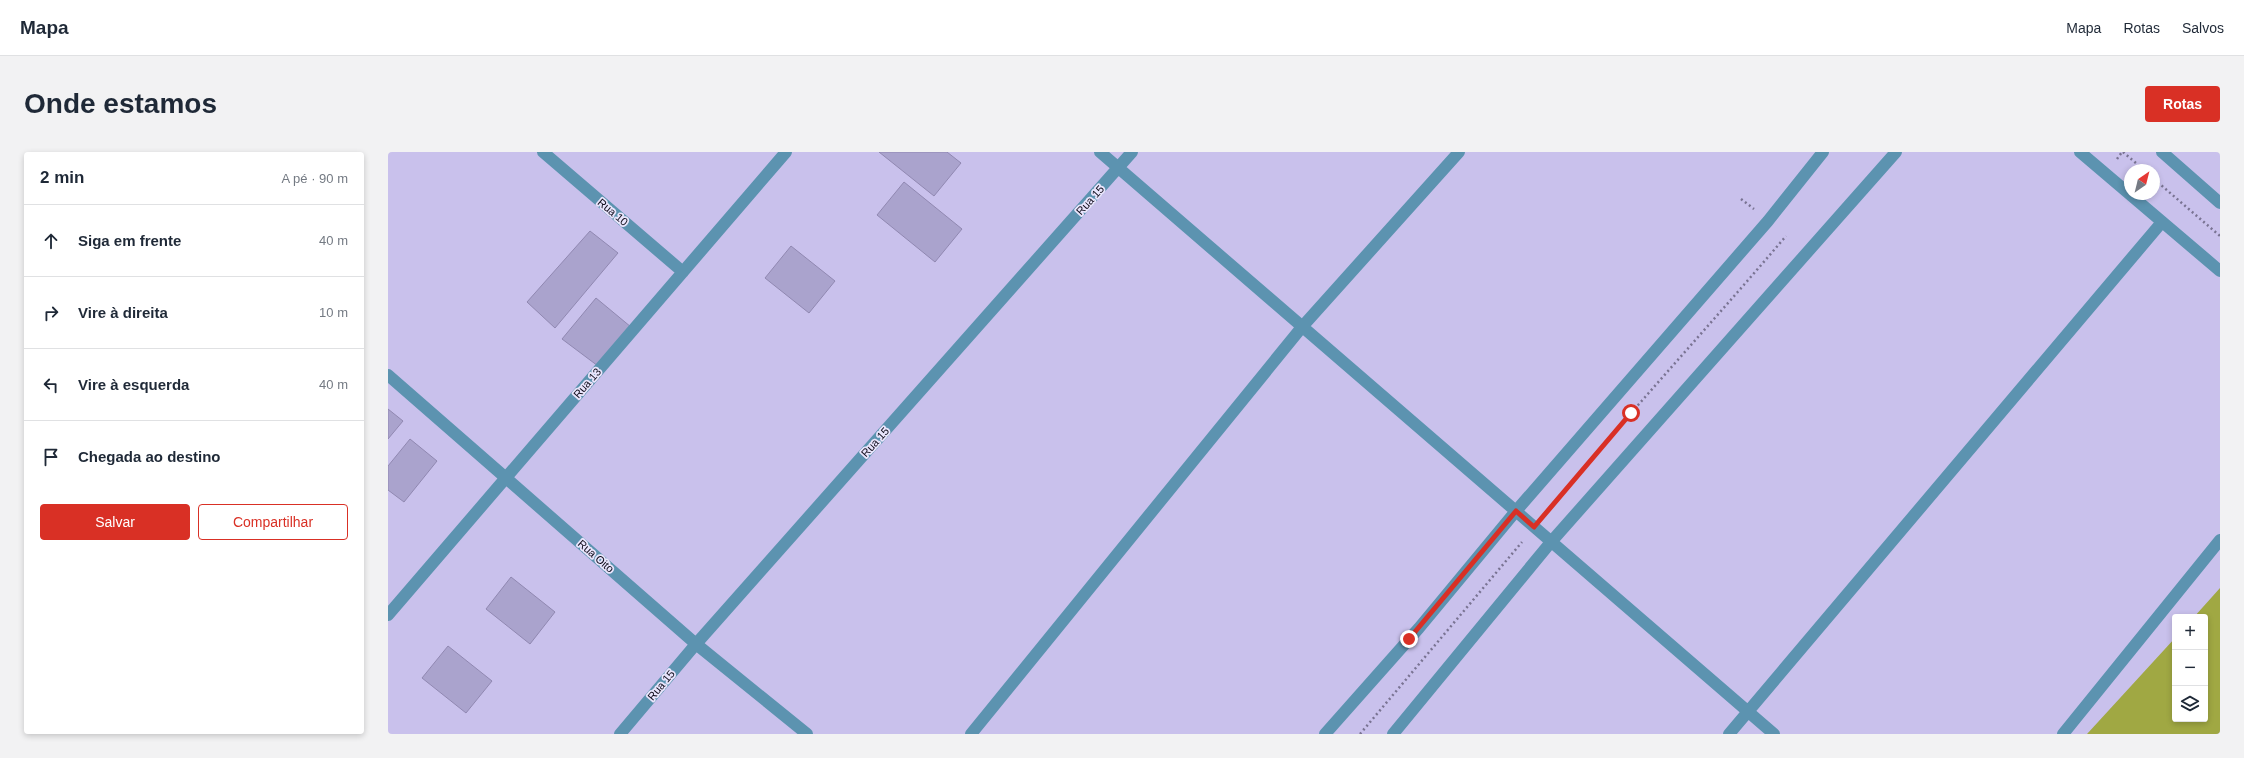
<!DOCTYPE html>
<html lang="pt">
<head>
<meta charset="utf-8">
<style>
	body { margin:0; font-family:Helvetica,sans-serif; background:#f2f2f3; color:#1f2937 }
	.controls { position:absolute; right:12px; bottom:12px; display:grid; overflow:hidden; border-radius:4px; box-shadow:0 2px 6px #0003 }
	.controls button { width:36px; height:36px; display:grid; place-items:center; padding:0; border:0; border-bottom:1px solid #e0e1e3; background:#fff; color:#1f2937; font:20px sans-serif }
	.compass { position:absolute; left:1736px; top:12px; width:36px; height:36px; border-radius:50%; background:#fff; box-shadow:0 2px 6px #0003; rotate:35deg }
	.stop { position:absolute; width:12px; height:12px; margin:-9px; border:3px solid #d93025; border-radius:50%; background:#fff }
	.stop.end { background:#d93025; border-color:#fff; box-shadow:0 1px 4px #0008 }
	.list { margin:0; padding:0; list-style:none }
	h2 { display:flex; justify-content:space-between; align-items:center; height:52px; margin:0; padding:0 16px; font-size:17px }
	h2 small { font-size:13px; font-weight:400; color:#747a83 }
	.list li { display:grid; grid-template-columns:26px 1fr auto; gap:12px; align-items:center; box-sizing:border-box; height:72px; padding:0 16px; border-top:1px solid #e0e1e3 }
	.list b { display:block; font-size:15px; white-space:nowrap }
	.list em { font-size:13px; font-style:normal; color:#747a83 }
	.actions { display:flex; gap:8px; padding:12px 16px }
	.actions a { flex:1; padding:9px 0; border:1px solid #d93025; border-radius:4px; text-align:center; font-size:14px; color:#d93025 }
	.actions .main { background:#d93025; color:#fff }
	.icon { flex:none; width:22px; height:22px; fill:none; stroke:currentColor; stroke-width:2; stroke-linecap:round; stroke-linejoin:round }
	.map { position:relative; flex:none; width:1832px; height:582px; overflow:hidden; border-radius:4px }
	header { display:flex; align-items:center; gap:24px; box-sizing:border-box; height:56px; padding:0 20px; background:#fff; border-bottom:1px solid #e0e1e3 }
	header strong { font-size:19px }
	nav { display:flex; gap:22px; margin-inline-start:auto; font-size:14px }
	.intro { display:flex; align-items:center; justify-content:space-between; box-sizing:border-box; height:96px; padding:0 24px }
	h1 { margin:0; font-size:28px }
	.button { padding:10px 18px; border-radius:4px; background:#d93025; color:#fff; font-size:14px; font-weight:700 }
	main { display:flex; gap:24px; padding:0 24px }
	aside { flex:1; background:#fff; border-radius:4px; box-shadow:0 2px 6px #0003 }
	.map>svg:first-child { display:block }
	.green { fill:#a0a843 }
	.building { fill:#aaa3cd; stroke:#9088b1 }
	.lines { fill:none; stroke-linecap:round; stroke-linejoin:round }
	.path { stroke:#797392; stroke-width:2.5; stroke-dasharray:2 3; stroke-linecap:butt }
	.minor { stroke:#5c93b0; stroke-width:12 }
	.route { stroke:#d93025; stroke-width:5 }
	.labels { text-anchor:middle; dominant-baseline:central; stroke-width:3.5; stroke-linejoin:round; paint-order:stroke }
	.street-label { font-size:11px; fill:#0d0a18; stroke:#e9e5fc }
</style>
</head>
<body>
<header>
<strong>Mapa</strong>
<nav><a>Mapa</a><a>Rotas</a><a>Salvos</a></nav>
</header>
<div class="intro"><h1>Onde estamos</h1><a class="button">Rotas</a></div>
<main>
<aside>
<h2>2 min<small>A pé · 90 m</small></h2>
<ul class="list">
<li><svg class="icon" aria-label="ahead" viewBox="0 0 24 24"><path d="M12 20V5M6 11l6-6 6 6"/></svg><div><b>Siga em frente</b></div><em>40 m</em></li>
<li><svg class="icon" aria-label="right" viewBox="0 0 24 24"><path d="M7 20v-9h11M14 6l5 5-5 5"/></svg><div><b>Vire à direita</b></div><em>10 m</em></li>
<li><svg class="icon" aria-label="left" viewBox="0 0 24 24"><path d="M17 20v-9H6M10 6l-5 5 5 5"/></svg><div><b>Vire à esquerda</b></div><em>40 m</em></li>
<li><svg class="icon" aria-label="arrive" viewBox="0 0 24 24"><path d="M6 21V4h12l-3 4 3 4H6"/></svg><div><b>Chegada ao destino</b></div></li>
</ul>
<div class="actions"><a class="main">Salvar</a><a>Compartilhar</a></div>
</aside>
<div class="map">
<svg width="1832" height="582" viewBox="0 0 1832 582">
	<rect width="100%" height="100%" fill="#c9c1ec"/>
	<path class="green" d="M1832 436V582H1699L1787 486V567H1817V465H1806Z"/>
	<path class="building" d="M491 0H559L573 11 546 44Z
		M516 30 574 77 547 110 489 63Z
		M202 79 230 101 167 176 139 150Z
		M403 94 447 129 421 161 377 126Z
		M208 146 243 175 210 214 174 187Z
		M0 257 15 269 0 287Z
		M22 287 49 309 16 350 0 338V314Z
		M123 425 167 460 142 492 98 457Z
		M60 494 104 529 78 561 34 526Z"/>
	<g class="lines">
		<path class="path" d="M1735 0 1756 18
			M1729 7 1734 0
			M1766 27 1832 84
			M1353 47 1366 57
			M1159 360C1236 266 1319 177 1398 84
			M972 582 1134 390"/>
		<path class="minor" d="M155 0 295 120
			M712 0 1386 582
			M1692 0 1832 119
			M1774 0 1832 51
			M0 223 308 492 419 582
			M0 463 398 0
			M232 582 308 492 744 0
			M583 582 914 175 1071 0
			M937 582 1031 476 1128 359 1380 69 1435 0
			M1005 582 1163 390 1508 0
			M1341 582 1774 70
			M1675 582 1832 388"/>
	</g>
	<g class="lines">
		<path class="route" d="M1021 487 1128 359 1146 375 1243 261"/>
	</g>
	<g class="labels">
		<g class="street-label">
			<text transform="translate(702 48) rotate(-48)">Rua 15</text>
			<text transform="translate(225 60) rotate(40)">Rua 10</text>
			<text transform="translate(199 231) rotate(-49)">Rua 13</text>
			<text transform="translate(487 290) rotate(-48)">Rua 15</text>
			<text transform="translate(208 404) rotate(41)">Rua Oito</text>
			<text transform="translate(273 533) rotate(-50)">Rua 15</text>
		</g>
	</g>
</svg>
<div class="controls">
<button>+</button>
<button>−</button>
<button><svg class="icon" aria-label="layers" viewBox="0 0 24 24"><path d="M12 4l9 5-9 5-9-5zM3 14l9 5 9-5"/></svg></button>
</div>
<svg class="compass" viewBox="-18 -18 36 36"><path d="M0-13l5 13h-10z" fill="#e53935"/><path d="M0 13l5-13h-10z" fill="#747a83"/></svg>
<div class="stop" style="left:1243px;top:261px"></div>
<div class="stop end" style="left:1021px;top:487px"></div>
</div>
</main>
</body>
</html>
